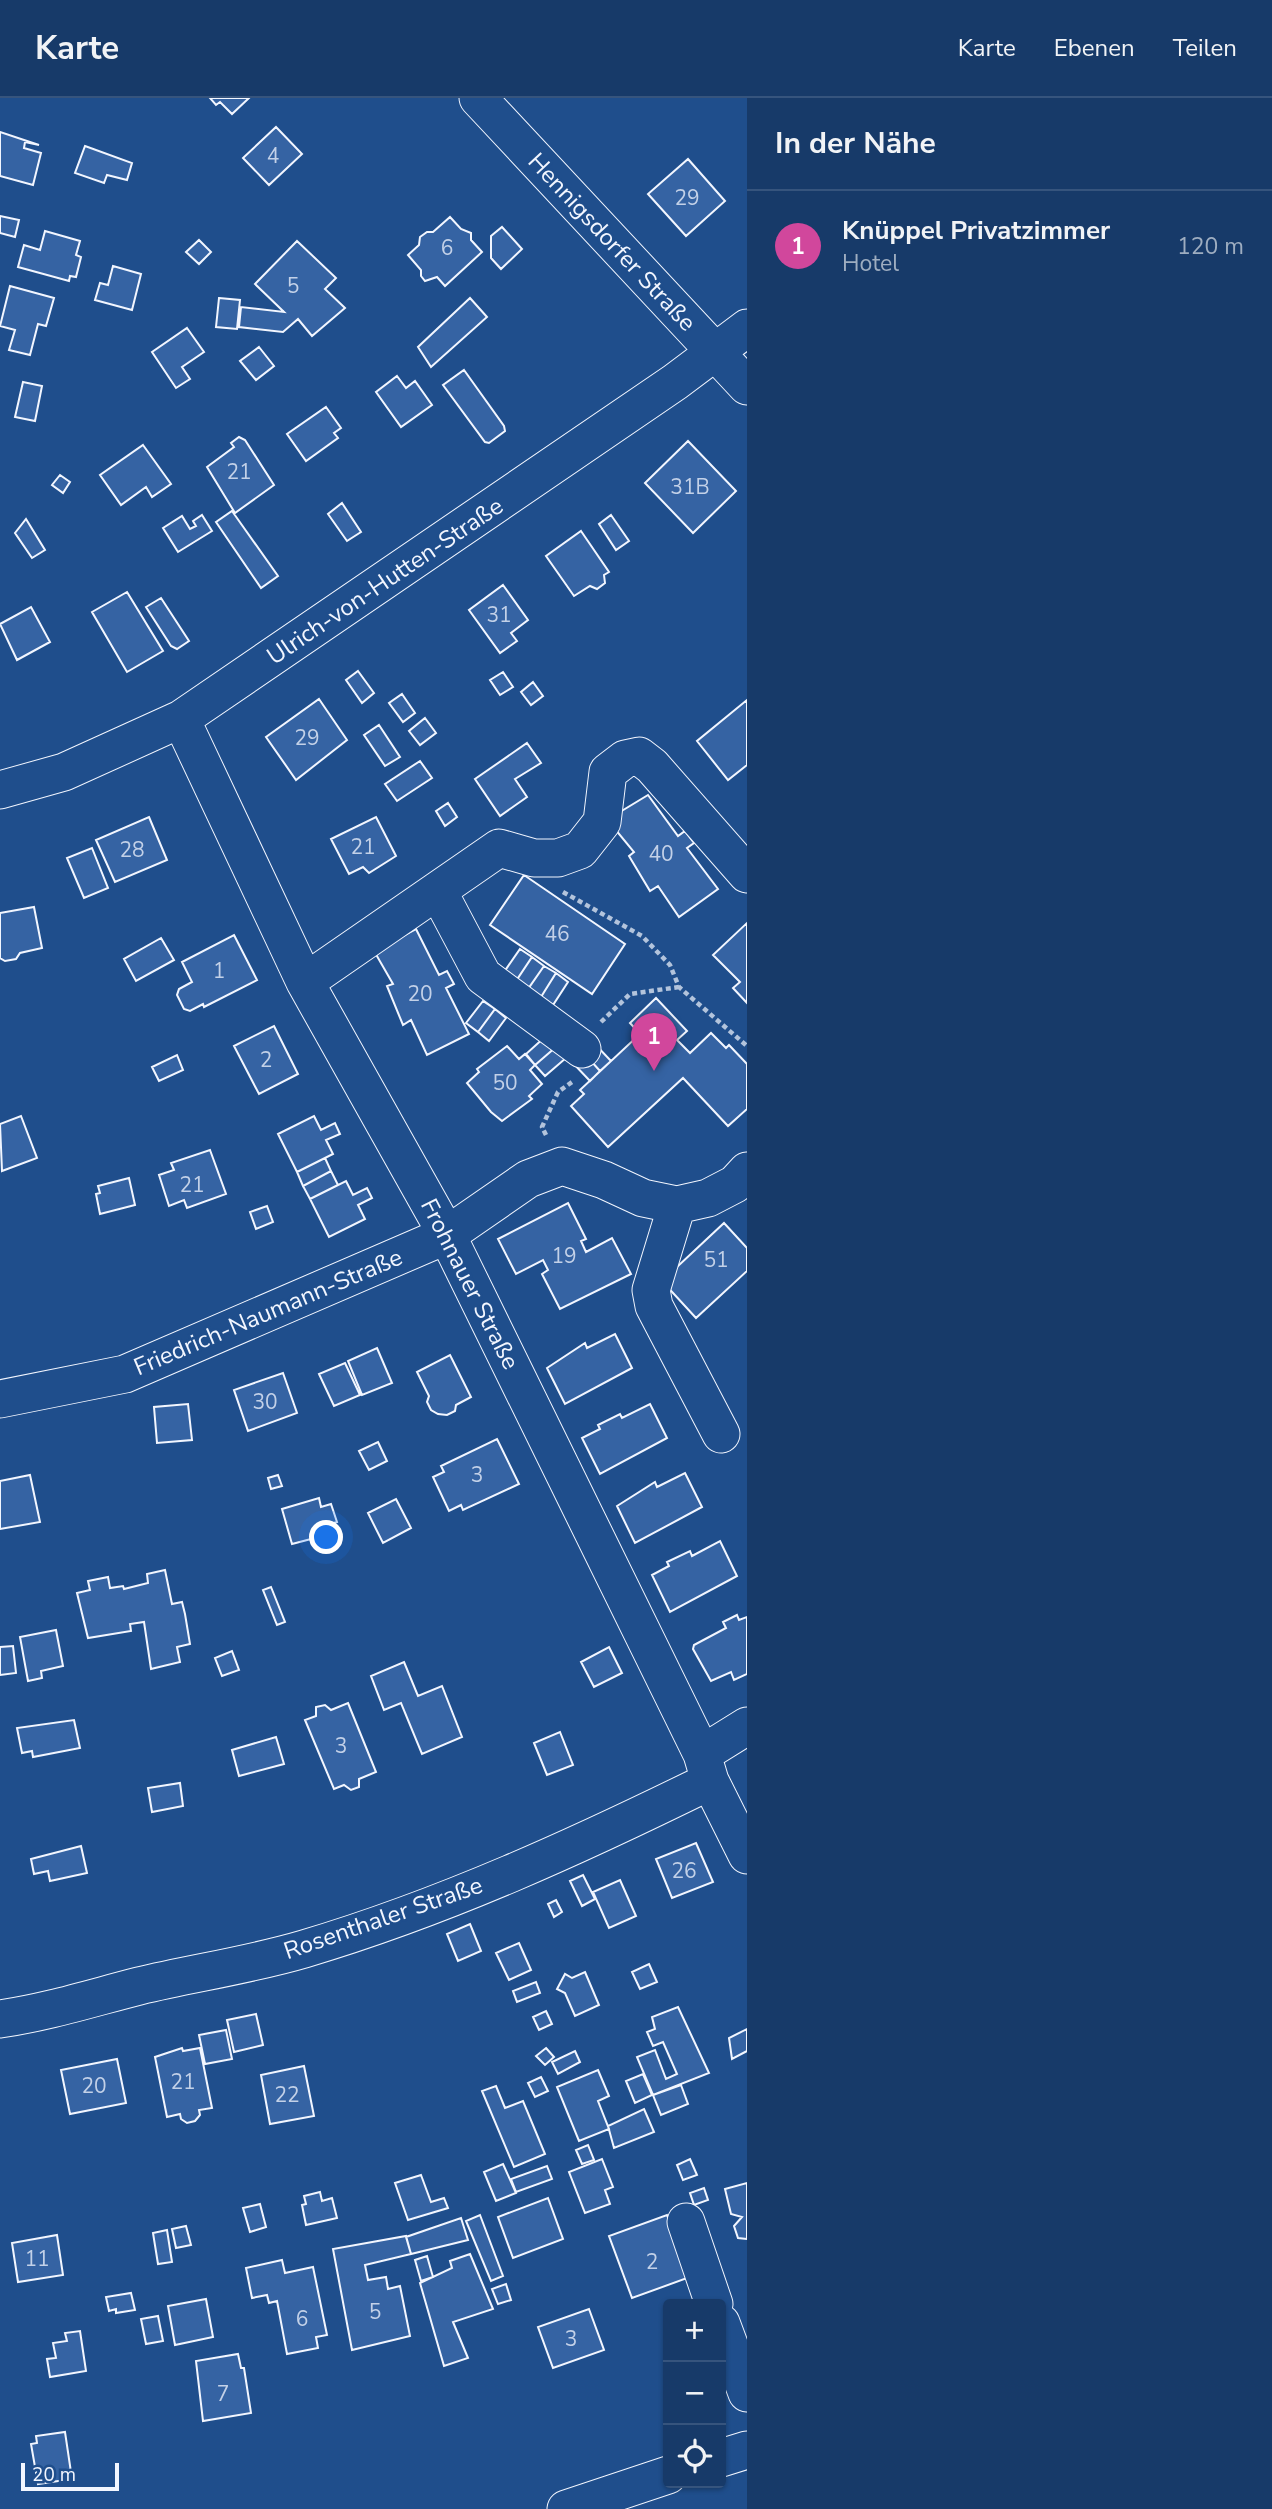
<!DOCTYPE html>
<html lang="de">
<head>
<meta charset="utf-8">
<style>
	body { margin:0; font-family:"Nunito Sans",sans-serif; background:#20416f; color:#f1f3f6 }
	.controls { position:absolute; right:21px; bottom:21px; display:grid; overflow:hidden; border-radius:7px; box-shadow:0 2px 5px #0004 }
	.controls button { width:63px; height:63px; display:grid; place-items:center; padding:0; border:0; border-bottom:2px solid #36547d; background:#173a69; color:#f1f3f6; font:35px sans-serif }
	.scale { position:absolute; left:21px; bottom:18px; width:98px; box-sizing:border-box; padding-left:7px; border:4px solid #f2f6ff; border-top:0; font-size:19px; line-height:24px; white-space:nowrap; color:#f2f6ff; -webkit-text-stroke:5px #1f4e8c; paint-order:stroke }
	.you { position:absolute; left:327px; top:1440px; width:24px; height:24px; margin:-18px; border:5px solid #fff; border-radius:50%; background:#1a73e8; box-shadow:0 0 0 10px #1a73e833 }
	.badge { display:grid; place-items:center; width:46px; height:46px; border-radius:50%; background:#90b9f0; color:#fff; font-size:23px; font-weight:700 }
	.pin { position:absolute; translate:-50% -58px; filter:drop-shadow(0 2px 4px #0008) }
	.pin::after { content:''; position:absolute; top:37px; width:24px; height:21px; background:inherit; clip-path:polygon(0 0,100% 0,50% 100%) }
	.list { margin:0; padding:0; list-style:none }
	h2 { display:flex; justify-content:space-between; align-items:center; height:91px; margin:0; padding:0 28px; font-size:30px }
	h2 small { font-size:23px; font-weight:400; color:#9eadc0 }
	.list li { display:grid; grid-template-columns:46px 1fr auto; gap:21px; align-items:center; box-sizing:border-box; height:112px; padding:0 28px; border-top:2px solid #36547d }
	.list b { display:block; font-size:26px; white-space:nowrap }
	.list p { margin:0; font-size:23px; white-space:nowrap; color:#9eadc0 }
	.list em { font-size:23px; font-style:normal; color:#9eadc0 }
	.icon { flex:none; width:38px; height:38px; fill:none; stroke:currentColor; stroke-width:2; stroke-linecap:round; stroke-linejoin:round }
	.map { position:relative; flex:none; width:747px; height:2411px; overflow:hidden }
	header { display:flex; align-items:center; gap:42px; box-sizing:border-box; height:98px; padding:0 35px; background:#173a69; border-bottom:2px solid #36547d }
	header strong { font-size:33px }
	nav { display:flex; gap:38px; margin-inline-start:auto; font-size:24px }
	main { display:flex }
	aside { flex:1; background:#173a69 }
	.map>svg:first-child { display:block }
	.building { fill:#3563a3; stroke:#f2f6ff; stroke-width:2 }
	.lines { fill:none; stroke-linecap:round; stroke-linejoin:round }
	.minor-casing { stroke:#f2f6ff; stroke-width:39 }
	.path { stroke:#b3c4dc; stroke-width:4.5; stroke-dasharray:5 3.5; stroke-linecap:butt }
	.minor { stroke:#1f4e8c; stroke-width:37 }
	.labels { text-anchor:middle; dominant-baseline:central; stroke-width:5; stroke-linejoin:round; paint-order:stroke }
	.number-label { font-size:21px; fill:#c3d1e8 }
	.street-label { font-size:24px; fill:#f2f6ff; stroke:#1f4e8c }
</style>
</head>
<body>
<header>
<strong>Karte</strong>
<nav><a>Karte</a><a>Ebenen</a><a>Teilen</a></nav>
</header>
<main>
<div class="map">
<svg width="747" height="2411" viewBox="0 0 747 2411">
	<rect width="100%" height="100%" fill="#1f4e8c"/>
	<path class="building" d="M210 0H249L232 16 220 4 216 7Z
		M276 29 302 56 269 87 243 60Z
		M0 34 39 47 25 44 24 50 41 55 33 87 0 78Z
		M85 48 132 65 127 82 107 77 104 85 75 75Z
		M688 61 725 103 686 138 648 96Z
		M0 118 19 122 15 139 0 135Z
		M450 119 461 131 471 135V142L482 154 445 188 437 179 425 183 421 178V172L408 157 419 147 420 139 427 134H433Z
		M502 129 522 151 501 171 491 160V138Z
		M45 133 80 143 76 157 81 159 76 179 70 178 69 183 18 169 24 147 40 152Z
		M199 142 211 154 199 166 186 154Z
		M297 143 336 180 325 191 345 210 312 238 298 221 283 234 239 229 241 209 284 214 255 186Z
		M113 168 141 176 132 212 95 202 100 185 108 187Z
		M10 188 54 200 46 228 38 226 30 257 9 252 15 232 0 228Z
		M219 200 240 202 237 231 216 229Z
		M470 200 487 219 431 269 418 249Z
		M187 230 204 254 182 269 190 281 176 290 152 254Z
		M259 249 274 268 256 282 240 263Z
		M464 272 504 328 505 333 489 345 485 344 443 287Z
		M397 278 406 290 415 283 432 307 401 329 376 294Z
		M23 284 42 288 35 323 15 319Z
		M326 309 341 330 334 335 338 340 306 363 287 336Z
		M239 339 245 342 274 387 235 415 207 369 234 349 231 345Z
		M688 343 736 393 693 435 645 385Z
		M143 347 171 386 152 399 146 389 121 407 100 377Z
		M60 377 70 384 63 395 52 387Z
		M342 405 361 434 347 443 328 416Z
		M232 413 278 478 261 490 216 424Z
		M202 417 212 433 178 454 163 430 182 418 190 431 196 428 193 423Z
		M611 417 629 443 616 452 599 426Z
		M26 421 45 452 32 460 15 435Z
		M581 433 609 474 604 477 605 485 597 491 590 488 574 498 546 458Z
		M503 487 528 522 511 535 517 543 500 555 469 512Z
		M127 494 163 553 127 574 92 514Z
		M161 500 189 543 177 551 171 548 146 509Z
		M31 509 50 544 17 562 0 526Z
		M358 573 374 595 362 605 346 582Z
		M503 574 513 589 500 597 490 582Z
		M533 584 543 598 531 607 521 594Z
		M402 596 415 615 403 624 389 605Z
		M319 601 347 642 296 682 266 639Z
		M747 602V667L728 682 697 643Z
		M425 620 436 635 420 647 409 633Z
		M379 627 400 659 385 668 364 637Z
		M527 645 541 665 515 681 527 699 500 718 475 681Z
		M420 663 432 680 397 703 385 686Z
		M648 697 678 738 685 733 694 745 687 750 718 791 679 819 658 788 650 793 629 758 634 754 610 725 620 714Z
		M448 705 457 719 445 728 436 713Z
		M149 719 167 762 115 784 96 742Z
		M376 719 396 758 369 775 363 769 349 776 331 741Z
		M92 750 108 790 84 800 67 760Z
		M524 777 625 846 592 896 490 827Z
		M34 809 42 850 20 855 16 861 5 863 0 860V815Z
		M747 825V905L733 890 740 884 713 857Z
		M416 831 439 877 447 873 454 886 446 890 469 936 427 957 411 922 403 927 387 888 393 886 374 853Z
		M234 837 257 882 204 909 203 906 190 913 184 911 177 897 179 891 192 884 182 864Z
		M161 840 174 862 136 883 124 861Z
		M520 851 532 859 516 883 504 874Z
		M532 859 544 868 528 891 516 883Z
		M544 868 556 875 541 899 528 891Z
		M556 875 568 884 553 907 541 899Z
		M656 900 687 933 677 942 690 955 711 935 726 950 729 947 747 966V1011L728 1028 683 980 608 1049 571 1008 584 996 580 992 640 936 630 925Z
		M483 903 495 911 478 934 466 925Z
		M495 911 506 920 489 943 478 934Z
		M274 928 298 976 259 996 234 948Z
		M546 938 556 949 535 967 526 956Z
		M592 943 611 963 600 973 582 953Z
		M507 948 519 961 525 956 535 967 530 972 542 986 529 998 532 1001 502 1023 491 1014 467 985 479 974 477 971Z
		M556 949 566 960 545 978 535 967Z
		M582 953 600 973 590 983 571 963Z
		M177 957 183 972 159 983 152 969Z
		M21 1018 37 1060 2 1073 0 1026Z
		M314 1018 321 1032 335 1025 340 1036 326 1042 333 1056 297 1074 278 1036Z
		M210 1052 226 1096 187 1110 184 1102 169 1108 159 1077 174 1072 171 1065Z
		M325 1060 331 1073 303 1088 297 1074Z
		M331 1073 338 1087 310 1101 303 1088Z
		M129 1080 135 1107 100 1116 96 1096 100 1095 98 1088Z
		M346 1083 353 1097 367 1090 372 1100 358 1107 365 1121 329 1139 310 1101Z
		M568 1105 586 1141 581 1143 586 1154 612 1140 631 1176 560 1211 542 1176 548 1172 543 1162 516 1176 498 1141Z
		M267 1108 273 1124 256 1131 250 1114Z
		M724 1125 747 1150V1173L696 1220 662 1183Z
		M615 1236 632 1270 565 1306 547 1270 585 1245 587 1250Z
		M377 1250 392 1285 362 1297 348 1263Z
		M450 1257 471 1299 456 1307 455 1313 447 1317 438 1316 431 1312 427 1304 429 1298 417 1274Z
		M345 1265 360 1297 334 1308 319 1276Z
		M283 1275 297 1315 248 1333 234 1292Z
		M188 1306 192 1342 157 1345 154 1309Z
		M650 1306 667 1340 600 1376 582 1340 600 1331 598 1327 620 1316 622 1320Z
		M497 1341 519 1386 463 1412 461 1407 449 1413 433 1379 444 1374 441 1368Z
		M378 1344 387 1363 369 1372 359 1353Z
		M685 1375 702 1409 635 1445 617 1408 655 1384 657 1389Z
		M30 1377 40 1424 0 1431V1383Z
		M278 1377 282 1388 271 1391 268 1380Z
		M319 1400 321 1409 331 1406 337 1424 327 1427 330 1436 292 1446 282 1411Z
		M396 1401 411 1430 383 1445 368 1415Z
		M720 1443 737 1478 670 1514 652 1477 669 1468 667 1464 690 1453 692 1458Z
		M165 1472 172 1506 182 1504 185 1516 190 1546 177 1549 180 1564 151 1571 144 1524 130 1526 131 1533 88 1540 77 1495 90 1492 88 1483 108 1479 110 1490 123 1488 124 1491 148 1485 147 1476Z
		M271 1489 285 1524 277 1527 263 1492Z
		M737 1517 739 1522 747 1519V1576L734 1582 731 1574 711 1583 693 1551 694 1547 726 1530 723 1524Z
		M56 1532 63 1568 41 1573 42 1580 28 1583 20 1539Z
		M13 1548 16 1575 0 1577V1549Z
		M609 1549 622 1575 594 1589 581 1564Z
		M232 1553 239 1572 222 1578 215 1560Z
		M404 1564 418 1598 442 1588 462 1639 422 1656 401 1605 384 1612 371 1578Z
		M348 1605 376 1674 359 1681V1689L351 1692 344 1687 334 1691 305 1622 316 1618V1609L325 1607 331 1612Z
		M74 1622 80 1650 33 1659 32 1653 22 1655 17 1630Z
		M560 1634 573 1667 547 1677 534 1645Z
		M276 1639 284 1666 239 1678 232 1652Z
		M180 1685 183 1708 152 1714 148 1690Z
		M696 1745 713 1784 672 1800 656 1761Z
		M81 1748 87 1775 50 1783 48 1773 34 1776 31 1761Z
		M583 1777 595 1801 582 1808 570 1783Z
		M620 1782 636 1818 609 1830 593 1794Z
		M556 1802 562 1814 554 1819 548 1806Z
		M470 1826 481 1853 458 1863 447 1836Z
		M519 1845 531 1872 509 1882 496 1855Z
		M649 1866 657 1884 640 1891 632 1874Z
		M585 1874 599 1907 575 1918 565 1895 557 1891 565 1876 572 1880Z
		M536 1884 540 1895 517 1904 513 1893Z
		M678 1909 709 1975 653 1997 637 1959 655 1952 666 1981 677 1976 663 1944 653 1948 647 1934 655 1931 652 1919Z
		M546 1913 552 1926 539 1932 533 1919Z
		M256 1916 263 1947 234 1954 227 1922Z
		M747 1931V1953L732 1961 729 1940Z
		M226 1932 232 1961 205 1966 199 1937Z
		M182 1950 183 1953 200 1950 212 2010 199 2012 200 2017 195 2023 187 2025 181 2021 180 2016 167 2019 155 1959Z
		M546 1950 554 1959 545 1967 536 1958Z
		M575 1953 580 1964 558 1976 552 1964Z
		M117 1961 126 2005 70 2016 61 1972Z
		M304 1968 314 2018 270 2026 261 1977Z
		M598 1972 609 1998 598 2003 609 2031 579 2043 557 1989Z
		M643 1976 652 1997 635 2005 626 1983Z
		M541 1979 548 1993 535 1999 528 1985Z
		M681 1987 688 2006 661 2017 653 1997Z
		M496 1988 505 2010 523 2003 545 2056 514 2069 482 1993Z
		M644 2011 654 2034 614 2050 608 2028Z
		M588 2047 594 2062 582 2066 576 2052Z
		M602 2061 613 2089 605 2092 610 2106 585 2115 569 2074Z
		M690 2061 697 2077 683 2082 677 2067Z
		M503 2066 516 2095 496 2103 484 2074Z
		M547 2068 552 2081 516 2094 511 2081Z
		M421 2077 431 2104 444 2100 448 2110 408 2122 395 2085Z
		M747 2085V2141L738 2140 734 2128 742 2119 731 2116 725 2091Z
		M704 2090 708 2102 694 2107 690 2095Z
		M320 2094 322 2103 332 2100 337 2120 306 2127 302 2107 306 2106 304 2098Z
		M548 2100 563 2141 513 2160 498 2119Z
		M260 2106 266 2129 250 2134 243 2110Z
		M480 2117 503 2178 491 2183 466 2123Z
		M667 2117 690 2179 632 2200 609 2138Z
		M461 2120 468 2142 411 2156 406 2139Z
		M186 2128 191 2147 176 2150 172 2131Z
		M167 2132 172 2164 158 2166 153 2135Z
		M57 2137 63 2177 18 2184 12 2145Z
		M406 2138 411 2156 365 2167 368 2182 386 2179 388 2191 400 2188 410 2238 352 2252 333 2151Z
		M470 2156 493 2211 453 2224 468 2260 444 2268 420 2185 452 2170 450 2163Z
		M427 2158 433 2179 421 2183 415 2162Z
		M282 2162 285 2175 313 2169 327 2237 316 2239 318 2250 287 2256 277 2203 269 2205 267 2197 252 2200 246 2170Z
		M506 2186 511 2202 498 2206 492 2191Z
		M131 2195 135 2212 116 2215V2211L109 2213 106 2199Z
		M206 2201 213 2239 175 2247 168 2208Z
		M589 2211 604 2252 553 2270 538 2229Z
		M158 2218 163 2243 146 2246 141 2221Z
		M80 2233 86 2273 50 2279 47 2261 56 2260 53 2245 67 2243 65 2235Z
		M238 2256 241 2270H244L251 2315 203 2323 196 2263Z
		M65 2334 72 2381 38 2386 31 2346 37 2345 36 2338Z"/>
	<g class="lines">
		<defs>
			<path id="minor" d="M478 0 747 288
				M181 621 305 884 447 1137 702 1656 710 1683 747 1757
				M0 692 64 674 181 621 675 284 747 230
				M438 793 483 878 582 951
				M305 884 499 750 534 760H558L580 752 602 724 608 674 625 661 639 658 652 668 747 776
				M677 1107 651 1192 654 1208 721 1336
				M0 1301 125 1276 447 1137 528 1081 562 1068 604 1082 643 1100 677 1107 708 1100 735 1086 747 1073
				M702 1656 747 1628
				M0 1921C48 1914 92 1900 139 1888 193 1875 250 1867 304 1851 445 1809 578 1748 710 1683
				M686 2124 714 2206
				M721 2225 747 2295
				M721 2360 747 2352
				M566 2411 668 2377"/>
		</defs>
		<use href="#minor" class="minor-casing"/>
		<path class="path" d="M563 794 642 838 670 867 679 889 747 948
			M601 924 630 896 679 889
			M546 1037 542 1029 558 994 572 984"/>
		<use href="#minor" class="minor"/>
	</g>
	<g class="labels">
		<g class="number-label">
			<text x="273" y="58">4</text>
			<text x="687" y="100">29</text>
			<text x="447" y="150">6</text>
			<text x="293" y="188">5</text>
			<text x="239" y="374">21</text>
			<text x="690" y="389">31B</text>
			<text x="499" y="517">31</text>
			<text x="307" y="640">29</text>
			<text x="363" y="749">21</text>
			<text x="132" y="752">28</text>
			<text x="661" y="756">40</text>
			<text x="557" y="836">46</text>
			<text x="219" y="873">1</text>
			<text x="420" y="896">20</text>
			<text x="266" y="962">2</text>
			<text x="505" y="985">50</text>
			<text x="192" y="1087">21</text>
			<text x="564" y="1158">19</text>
			<text x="716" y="1162">51</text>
			<text x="265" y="1304">30</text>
			<text x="477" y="1377">3</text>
			<text x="341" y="1648">3</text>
			<text x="684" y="1773">26</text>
			<text x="183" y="1984">21</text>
			<text x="94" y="1988">20</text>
			<text x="287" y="1997">22</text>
			<text x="37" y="2161">11</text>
			<text x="652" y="2164">2</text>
			<text x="375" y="2214">5</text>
			<text x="302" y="2221">6</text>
			<text x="571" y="2241">3</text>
			<text x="223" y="2296">7</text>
		</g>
		<g class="street-label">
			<text transform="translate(612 144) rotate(47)">Hennigsdorfer Straße</text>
			<text transform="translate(385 483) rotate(-34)">Ulrich-von-Hutten-Straße</text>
			<text transform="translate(470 1186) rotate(63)">Frohnauer Straße</text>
			<text transform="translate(268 1214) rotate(-23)">Friedrich-Naumann-Straße</text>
			<text transform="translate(383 1820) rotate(-19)">Rosenthaler Straße</text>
		</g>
	</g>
</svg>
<div class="controls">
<button>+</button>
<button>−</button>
<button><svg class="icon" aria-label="locate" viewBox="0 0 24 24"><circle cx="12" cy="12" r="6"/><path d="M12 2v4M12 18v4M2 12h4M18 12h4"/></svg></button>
</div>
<div class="scale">20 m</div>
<div class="you"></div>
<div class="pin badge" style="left:654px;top:973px;background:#d1479c">1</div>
</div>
<aside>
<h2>In der Nähe<small></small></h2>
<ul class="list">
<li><span class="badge" style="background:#d1479c">1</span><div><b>Knüppel Privatzimmer</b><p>Hotel</p></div><em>120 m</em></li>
</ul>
</aside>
</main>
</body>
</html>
